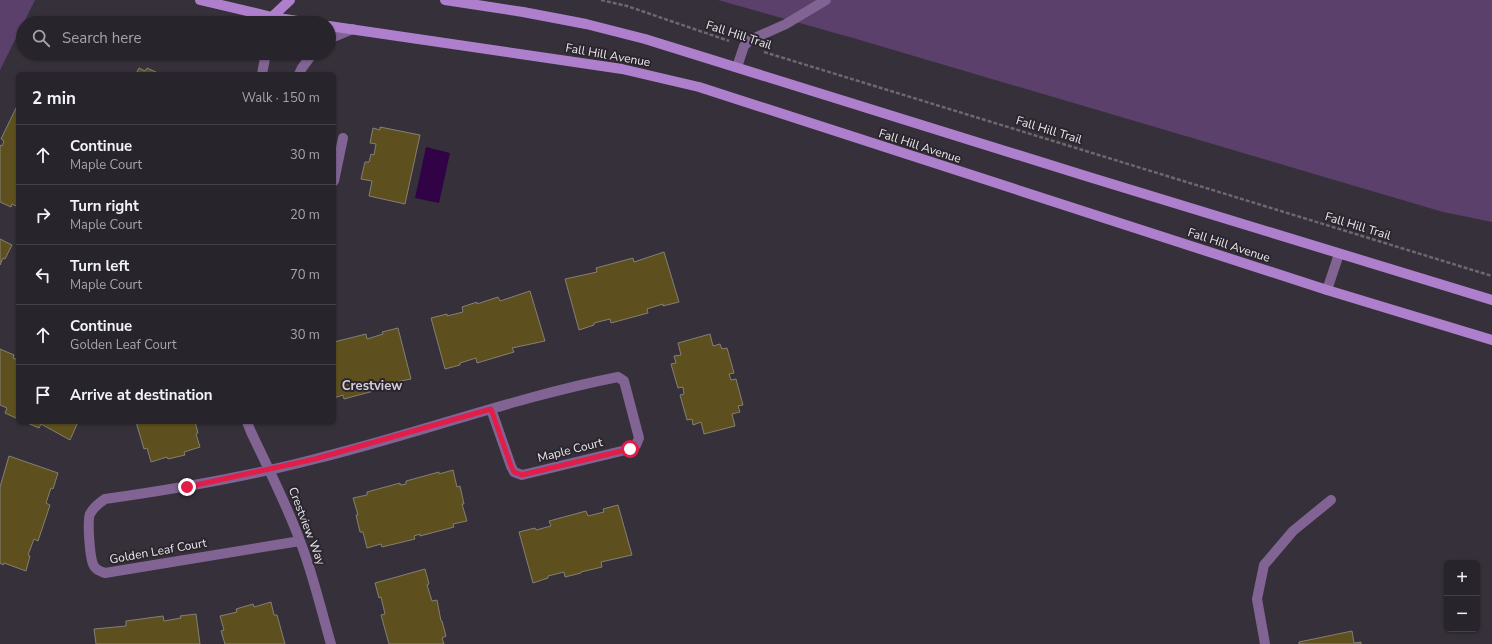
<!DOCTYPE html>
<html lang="en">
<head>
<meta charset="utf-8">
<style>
	body { margin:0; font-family:"Nunito Sans",sans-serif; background:#343037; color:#f1f3f6 }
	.controls { position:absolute; right:12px; bottom:12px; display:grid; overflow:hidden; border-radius:6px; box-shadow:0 1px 3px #0004 }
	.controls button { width:36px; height:36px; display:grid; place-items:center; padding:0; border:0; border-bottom:1px solid #444147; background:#28242b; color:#f1f3f6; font:20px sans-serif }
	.stop { position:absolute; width:12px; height:12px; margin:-9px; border:3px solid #e11d48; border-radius:50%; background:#fff }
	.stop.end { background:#e11d48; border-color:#fff; box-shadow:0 1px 4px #0008 }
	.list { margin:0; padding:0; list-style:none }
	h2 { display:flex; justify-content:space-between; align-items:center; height:52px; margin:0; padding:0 16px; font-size:17px }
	h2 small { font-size:13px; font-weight:400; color:#a5a4a9 }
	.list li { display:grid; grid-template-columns:26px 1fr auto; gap:12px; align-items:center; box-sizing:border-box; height:60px; padding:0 16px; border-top:1px solid #444147 }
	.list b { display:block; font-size:15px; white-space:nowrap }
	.list p { margin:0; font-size:13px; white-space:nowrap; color:#a5a4a9 }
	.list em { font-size:13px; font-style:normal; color:#a5a4a9 }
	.icon { flex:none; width:22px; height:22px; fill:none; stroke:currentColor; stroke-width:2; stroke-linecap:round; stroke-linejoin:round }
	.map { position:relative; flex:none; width:1492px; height:644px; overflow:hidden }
	.search { position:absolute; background:#28242b; box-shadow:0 1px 3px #0004; left:16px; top:16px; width:320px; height:44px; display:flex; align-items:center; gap:10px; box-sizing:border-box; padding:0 14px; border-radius:22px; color:#a5a4a9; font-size:15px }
	.panel { position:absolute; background:#28242b; box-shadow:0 1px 3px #0004; left:16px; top:72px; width:320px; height:352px; border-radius:6px }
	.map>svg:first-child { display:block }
	.green { fill:#5a406b }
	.water { fill:#320247 }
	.building { fill:#5e501e; stroke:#838074 }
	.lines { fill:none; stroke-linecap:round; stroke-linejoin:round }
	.path { stroke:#6c6770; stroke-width:2.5; stroke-dasharray:4 2; stroke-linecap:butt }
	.lane { stroke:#816494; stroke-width:10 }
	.street { stroke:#816494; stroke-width:10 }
	.secondary { stroke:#ae7fcc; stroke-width:10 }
	.route { stroke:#e11d48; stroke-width:5 }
	.labels { text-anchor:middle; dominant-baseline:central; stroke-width:4; stroke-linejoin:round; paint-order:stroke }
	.street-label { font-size:12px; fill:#ece8ee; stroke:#2b262e }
	.neighbourhood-label { font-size:13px; font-weight:bold; fill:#d5ceda; stroke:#2b262e }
</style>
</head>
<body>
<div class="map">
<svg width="1492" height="644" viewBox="0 0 1492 644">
	<rect width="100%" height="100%" fill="#353039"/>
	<path class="green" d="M0 0H35L0 70Z
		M718 0H1492V222L1443 212 853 38Z"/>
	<path class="water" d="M426 147 450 153 439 203 415 198Z"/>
	<path class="building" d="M139 68 145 71 147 68 160 74H136Z
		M16 108 18 109V207L12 204 11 207 0 202V145L2 146 4 141 1 139Z
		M380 127 420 135 405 204 369 196 372 181 361 179 365 162H369L371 154 374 155 376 144 370 143 373 128 380 130Z
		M0 239 12 245 5 259 3 258 0 265Z
		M664 252 679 302 663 306V304L647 309 648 313 611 323 610 319 594 323V325L579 330 565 279 597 272 596 268 633 258 634 262Z
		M530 291 545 341 512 348 514 352 477 363 476 358 460 363V365L445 369 431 318 447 314V316L463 312 462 307 477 302V304L498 297 500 301Z
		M398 328 411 379 380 385 381 389 344 399 343 395 334 398V342L366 334 367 339 383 334 382 332Z
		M710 334 713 346 720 344 722 349 727 348 734 373 729 374 731 380 736 379 743 405 738 406 740 412 732 414 735 426 704 434 701 422 693 425 692 419 687 420 680 395 684 394 683 387 678 388 671 364 676 363 674 356 681 355 678 343Z
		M0 349 14 355 13 358 18 360V419L5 413 7 408 0 405Z
		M25 422H78L70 440 41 424 39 428Z
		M136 422H195L198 433 196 434 200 447 184 452 185 455 168 459 167 457 151 462 147 448 144 449Z
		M9 456 58 473 53 489 51 488 46 503 50 505 38 541 34 539 28 555 30 556 26 571 4 563 3 565 0 563V487Z
		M453 470 457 487 460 486 464 504H462L467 521 453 524 454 527 420 536V534L414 536 415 539 382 547 381 544 367 548 363 532H360L356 515H358L353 498 367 495V492L400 483V485L406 484V481L439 472V474Z
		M618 505 632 555 601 562 602 567 581 572V573L565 577 564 572 548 576V578L533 583 519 532 535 528 536 530 551 526 549 521 586 511 588 516 604 512 603 509Z
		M425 569 429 584 427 585 432 601 437 600 441 621H442L446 636 442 638 444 644H389L381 615 385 614 381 597 379 598 375 583Z
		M271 602 274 615H277L285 644H225L221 631 224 630 220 616 237 612 236 609 253 604 254 607Z
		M196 614 200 644H96L94 629 126 626V621L163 616 164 621 181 618 180 616Z
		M1352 631 1354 643 1361 642V644H1299V642Z"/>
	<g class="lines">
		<path class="path" d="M601 0 627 6 729 41
			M764 52 1492 276"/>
		<path class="lane" d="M737 67 744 46 750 40 786 24 826 0
			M334 181 343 138
			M1327 290 1339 254
			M1265 644 1257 599 1264 565 1293 531 1331 500"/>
		<path class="street" d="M329 39 353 29
			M262 74 266 53
			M299 74 302 68 313 53
			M247 422 251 432C268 468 286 503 300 541 313 574 321 610 331 644
			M300 541 105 573C100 571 95 570 93 564 90 557 87 522 90 514 93 508 99 503 105 499 176 489 246 477 315 459 417 434 516 397 618 377L624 381 639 438 636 445 630 449 522 475 514 472 511 466 491 409"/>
		<path class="secondary" d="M200 0 272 17 310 23
			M445 0 523 12 586 24 645 39 1089 177 1492 300
			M272 17 290 0
			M329 26 622 69 699 87 1327 290 1492 340"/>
	</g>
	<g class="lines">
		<path class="route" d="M187 487 315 459 491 409 511 466 514 472 522 475 630 449"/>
	</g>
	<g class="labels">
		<g class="street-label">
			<text transform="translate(739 35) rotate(18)">Fall Hill Trail</text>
			<text transform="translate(608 55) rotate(10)">Fall Hill Avenue</text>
			<text transform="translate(1049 130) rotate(17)">Fall Hill Trail</text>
			<text transform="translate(920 146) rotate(18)">Fall Hill Avenue</text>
			<text transform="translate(1358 226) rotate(17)">Fall Hill Trail</text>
			<text transform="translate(1229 245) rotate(18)">Fall Hill Avenue</text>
			<text transform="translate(570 450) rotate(-14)">Maple Court</text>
			<text transform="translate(307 526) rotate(69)">Crestview Way</text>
			<text transform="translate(158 551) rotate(-10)">Golden Leaf Court</text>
		</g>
		<g class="neighbourhood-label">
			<text x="372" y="386">Crestview</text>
		</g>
	</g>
</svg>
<div class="controls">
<button>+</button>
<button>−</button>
</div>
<div class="stop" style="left:630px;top:449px"></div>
<div class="stop end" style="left:187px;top:487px"></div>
<div class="search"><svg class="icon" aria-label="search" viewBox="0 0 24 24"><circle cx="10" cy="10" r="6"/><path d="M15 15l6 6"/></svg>Search here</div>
<section class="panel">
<h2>2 min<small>Walk · 150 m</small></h2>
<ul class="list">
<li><svg class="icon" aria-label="ahead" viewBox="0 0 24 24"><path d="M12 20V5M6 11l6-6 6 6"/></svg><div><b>Continue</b><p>Maple Court</p></div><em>30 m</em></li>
<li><svg class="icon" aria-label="right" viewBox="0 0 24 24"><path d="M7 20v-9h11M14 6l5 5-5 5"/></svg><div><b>Turn right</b><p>Maple Court</p></div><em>20 m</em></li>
<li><svg class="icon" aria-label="left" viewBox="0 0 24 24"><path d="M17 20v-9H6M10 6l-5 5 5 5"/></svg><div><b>Turn left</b><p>Maple Court</p></div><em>70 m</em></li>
<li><svg class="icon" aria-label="ahead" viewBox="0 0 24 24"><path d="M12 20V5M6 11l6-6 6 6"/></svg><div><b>Continue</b><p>Golden Leaf Court</p></div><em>30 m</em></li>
<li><svg class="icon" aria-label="arrive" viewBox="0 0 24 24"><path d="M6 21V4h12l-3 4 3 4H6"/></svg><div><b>Arrive at destination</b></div></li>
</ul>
</section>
</div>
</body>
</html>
